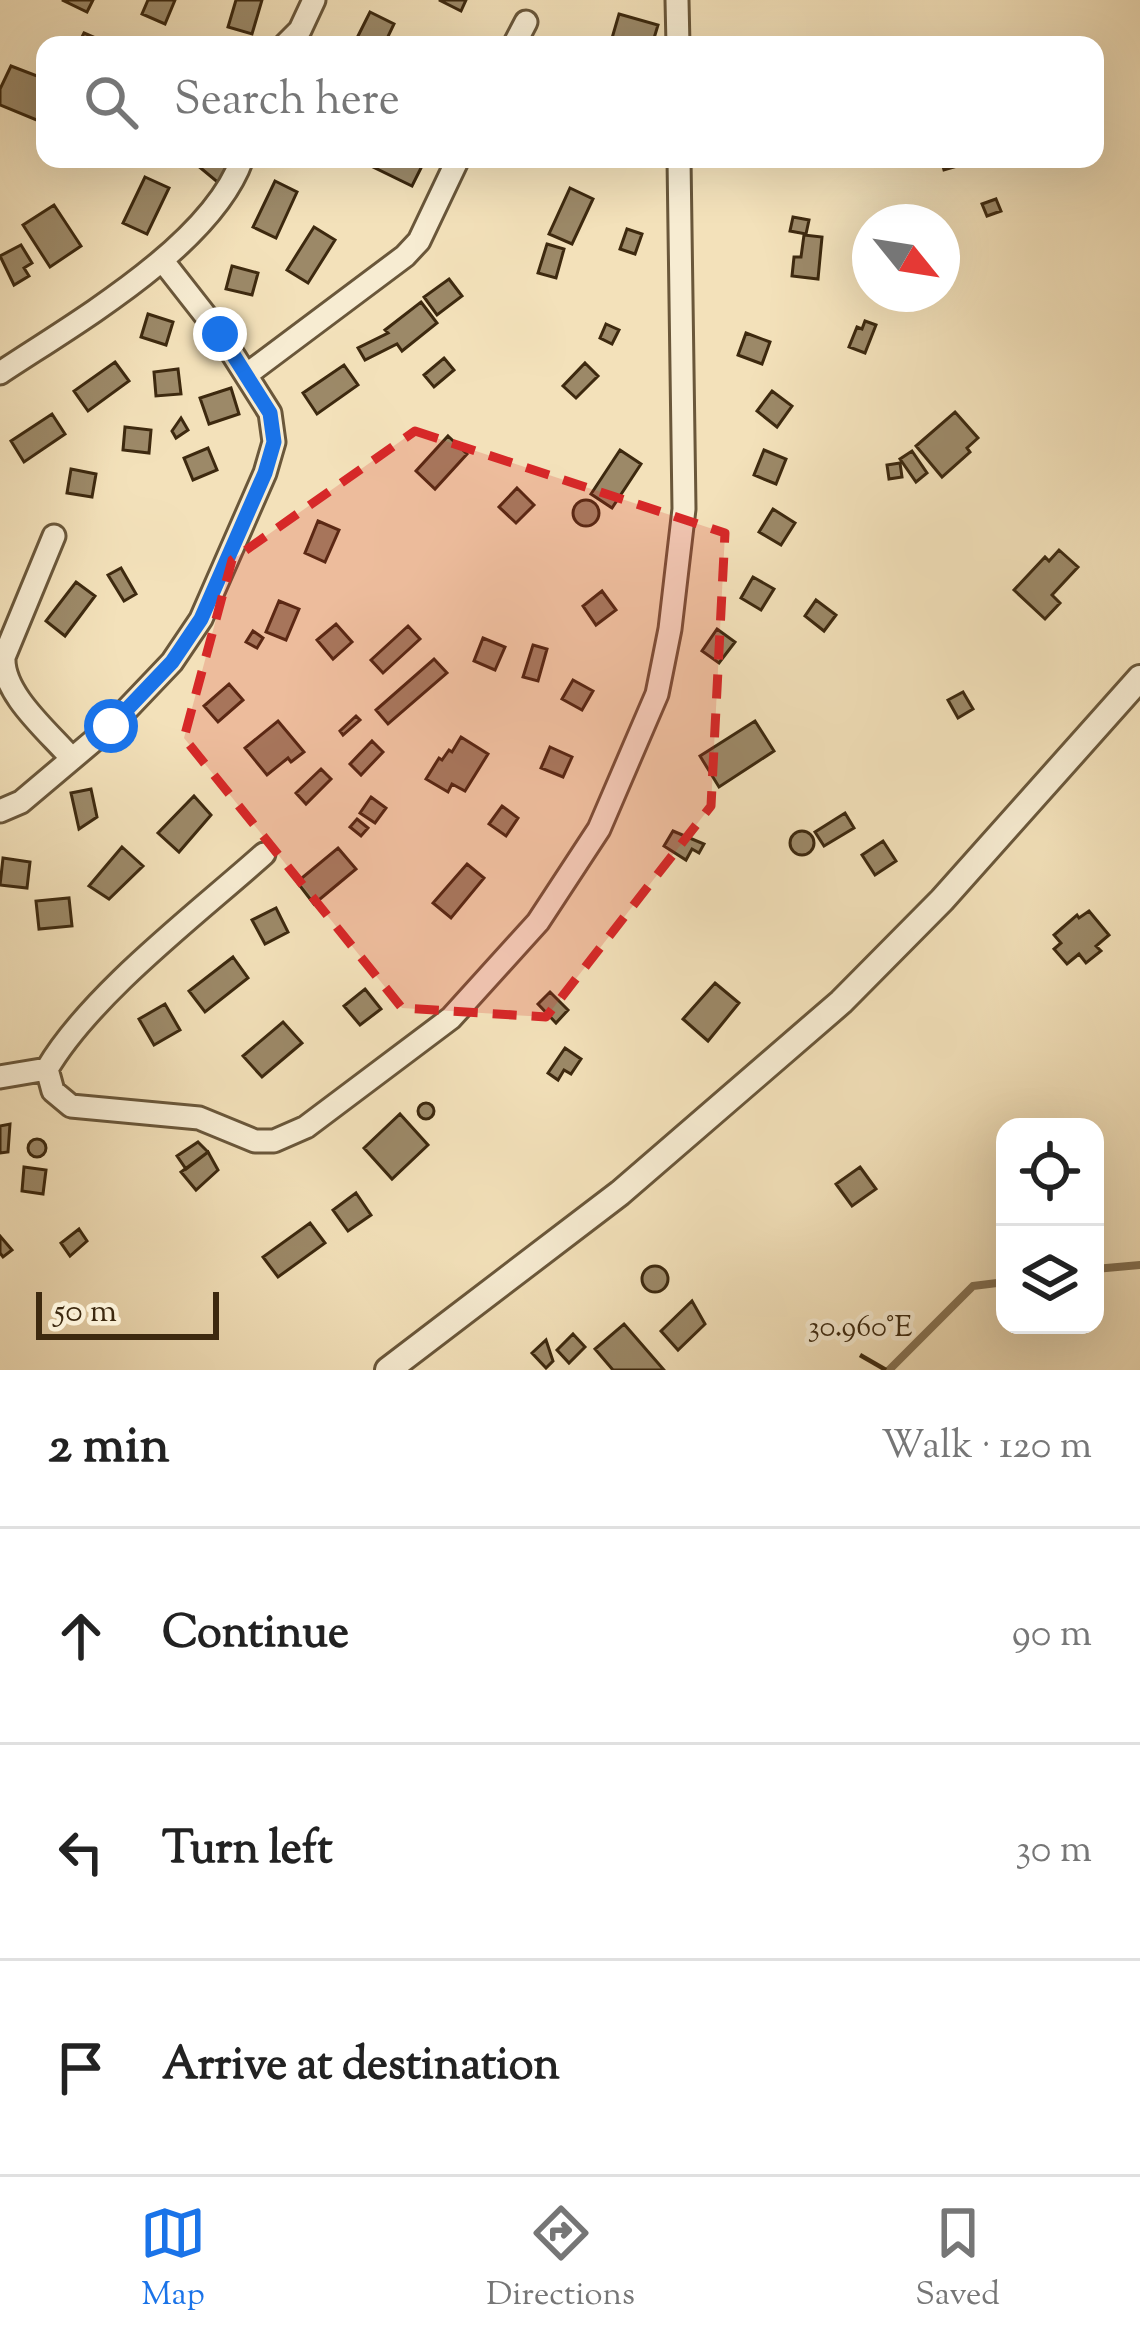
<!DOCTYPE html>
<html lang="en">
<head>
<meta charset="utf-8">
<style>
	body { margin:0; font-family:"Sorts Mill Goudy",serif; background:#f6f6f6; color:#222 }
	.controls { position:absolute; right:36px; bottom:36px; display:grid; overflow:hidden; border-radius:24px; box-shadow:0 12px 48px #0002 }
	.controls button { width:108px; height:108px; display:grid; place-items:center; padding:0; border:0; border-bottom:3px solid #e0e0e0; background:#fff; color:#222; font:60px sans-serif }
	.compass { position:absolute; left:852px; top:204px; width:108px; height:108px; border-radius:50%; background:#fff; box-shadow:0 12px 48px #0002; rotate:120deg }
	.scale { position:absolute; left:36px; bottom:30px; width:183px; box-sizing:border-box; padding-left:12px; border:6px solid #3d290f; border-top:0; font-size:33px; line-height:42px; white-space:nowrap; color:#3d290f; -webkit-text-stroke:9px #f7ecd2; paint-order:stroke }
	.stop { position:absolute; width:36px; height:36px; margin:-27px; border:9px solid #1a73e8; border-radius:50%; background:#fff }
	.stop.end { background:#1a73e8; border-color:#fff; box-shadow:0 3px 12px #0008 }
	.list { margin:0; padding:0; list-style:none }
	h2 { display:flex; justify-content:space-between; align-items:center; height:156px; margin:0; padding:0 48px; font-size:51px }
	h2 small { font-size:39px; font-weight:400; color:#767676 }
	.list li { display:grid; grid-template-columns:78px 1fr auto; gap:36px; align-items:center; box-sizing:border-box; height:216px; padding:0 48px; border-top:3px solid #e0e0e0 }
	.list b { display:block; font-size:45px; white-space:nowrap }
	.list em { font-size:39px; font-style:normal; color:#767676 }
	.icon { flex:none; width:66px; height:66px; fill:none; stroke:currentColor; stroke-width:2; stroke-linecap:round; stroke-linejoin:round }
	.map { position:relative; flex:none; width:1140px; height:1370px; overflow:hidden }
	.search { position:absolute; background:#fff; box-shadow:0 12px 48px #0002; left:36px; right:36px; top:36px; height:132px; display:flex; align-items:center; gap:30px; box-sizing:border-box; padding:0 42px; border-radius:24px; color:#767676; font-size:45px }
	.sheet { height:804px; background:#fff }
	nav { display:flex; justify-content:space-around; align-items:center; box-sizing:border-box; height:168px; border-top:3px solid #e0e0e0; background:#fff; font-size:33px; color:#767676 }
	nav a { display:grid; justify-items:center; gap:6px }
	nav .on { color:#1a73e8 }
	.map>svg:first-child { display:block }
	.lines { fill:none; stroke-linecap:round; stroke-linejoin:round }
	.stream { stroke:#857253; stroke-width:8 }
	.building { fill:#9c8968; stroke:#3d290f; stroke-width:3 }
	.minor-casing { stroke:#6a573a; stroke-width:27 }
	.tertiary-casing { stroke:#6a573a; stroke-width:30 }
	.minor { stroke:#f7ecd2; stroke-width:21 }
	.tertiary { stroke:#f7ecd2; stroke-width:24 }
	.route { stroke:#1a73e8; stroke-width:15 }
	.marked { fill:#d62828; fill-opacity:0.2; stroke:#d62828; stroke-width:9; stroke-dasharray:24 15; stroke-linejoin:round }
	.ticks { fill:none; stroke:#3d290f; stroke-width:4.5 }
	.ticks-label { font-size:30px; text-anchor:middle; fill:#3d290f; stroke:#f7ecd2; stroke-width:9; stroke-linejoin:round; paint-order:stroke }
</style>
</head>
<body>
<div class="map">
<svg width="1140" height="1370" viewBox="0 0 1140 1370">
	<rect width="100%" height="100%" fill="#f3e1ba"/>
	<filter id="stains"><feTurbulence type="fractalNoise" baseFrequency=".00167" numOctaves="4"/><feColorMatrix values="0 0 0 0 .2 0 0 0 0 .09 0 0 0 0 .02 0 0 0 .5 -.17"/></filter>
	<radialGradient id="worn" r=".72"><stop offset=".6" stop-color="#630" stop-opacity="0"/><stop offset="1" stop-color="#630" stop-opacity=".3"/></radialGradient>
	<g class="lines">
		<path class="stream" d="M1095 1269 1140 1265
			M889 1370 973 1286 1005 1282"/>
	</g>
	<path class="building" d="M62 0H93L87 12Z
		M148 0H175L165 24 142 14Z
		M236 0H262L252 34 228 27Z
		M439 0H466L461 11Z
		M370 12 394 24 384 45 358 36Z
		M619 14 658 25 652 45H610Z
		M84 33 107 43V45H78Z
		M11 66 45 79V105L39 121 0 105V89Z
		M217 159 232 172 221 185 191 160Z
		M367 159H412L423 164 412 186 365 163Z
		M941 159H960L961 165 944 170Z
		M145 177 169 188 147 234 123 223Z
		M275 181 297 192 276 238 253 227Z
		M570 188 593 199 572 244 549 234Z
		M996 199 1001 211 987 216 982 204Z
		M54 205 81 246 50 267 23 225Z
		M793 217 809 220 806 234 790 231Z
		M314 227 335 240 308 283 287 270Z
		M627 229 642 234 635 254 620 249Z
		M804 235 822 237 818 279 792 276 794 257H801Z
		M547 244 564 249 556 278 538 273Z
		M21 245 32 263 24 268 29 276 14 285 0 256Z
		M232 266 258 273 252 295 226 289Z
		M449 279 462 296 437 315 424 297Z
		M421 302 437 323 402 351 397 344 365 360 358 348 388 333 385 330Z
		M148 314 173 322 166 345 141 337Z
		M865 321 876 325 865 353 849 347 857 327 862 329Z
		M606 324 619 330 612 344 600 338Z
		M746 333 770 342 762 364 738 355Z
		M444 358 454 370 434 387 424 375Z
		M115 362 129 381 88 411 74 391Z
		M585 363 598 376 576 398 563 386Z
		M344 365 358 385 317 414 303 393Z
		M178 369 181 394 156 396 154 372Z
		M231 388 239 414 209 424 200 398Z
		M772 391 792 406 777 427 757 411Z
		M955 412 978 438 967 448 970 452 942 477 916 446Z
		M52 414 65 434 24 462 11 441Z
		M181 418 188 430 176 438 172 431Z
		M125 427 151 430 149 453 123 450Z
		M448 436 467 454 435 489 416 471Z
		M208 448 217 470 193 480 184 458Z
		M620 450 641 464 612 508 591 494Z
		M764 450 786 459 776 484 754 475Z
		M912 451 927 473 916 482 900 459Z
		M900 463 902 477 889 479 887 465Z
		M71 469 96 474 92 497 67 493Z
		M517 488 534 505 516 523 499 507Z
		M573 513a13 13 0 1 1 26 0a13 13 0 1 1-26 0Z
		M773 509 795 523 781 545 759 532Z
		M318 521 339 530 325 562 305 553Z
		M1059 550 1078 567 1052 595 1060 603 1045 619 1014 590 1045 557 1049 561Z
		M121 568 136 594 124 601 108 575Z
		M753 577 774 589 761 610 741 598Z
		M76 582 95 596 65 636 46 621Z
		M602 591 616 610 596 625 583 606Z
		M816 600 836 615 824 631 805 616Z
		M279 601 299 609 286 640 266 632Z
		M336 624 352 642 333 659 317 640Z
		M408 626 420 639 383 673 371 660Z
		M717 629 735 642 719 663 702 651Z
		M253 631 263 638 257 648 246 642Z
		M483 638 505 647 495 670 474 661Z
		M533 645 547 649 538 681 523 677Z
		M434 659 447 673 388 724 376 710Z
		M573 680 593 691 582 710 562 699Z
		M229 684 243 700 218 722 204 706Z
		M963 692 973 709 958 718 948 700Z
		M356 716 360 720 343 735 340 731Z
		M278 721 304 752 291 762 288 758 267 775 245 748Z
		M755 721 774 751 719 787 700 756Z
		M461 737 488 754 465 791 452 784 448 792 426 779 439 758 442 760 449 750 452 752Z
		M372 741 383 752 361 775 350 764Z
		M550 747 572 757 563 777 541 768Z
		M321 769 331 779 306 804 296 793Z
		M91 789 97 817 79 829 71 793Z
		M194 796 211 815 179 852 158 833Z
		M371 797 386 808 375 823 360 813Z
		M502 806 518 818 506 836 489 824Z
		M845 813 854 828 824 846 815 832Z
		M357 819 368 828 361 836 350 827Z
		M790 843a12 12 0 1 1 24 0a12 12 0 1 1-24 0Z
		M673 831 704 844 699 853 692 849 686 860 664 846Z
		M883 841 896 861 875 875 862 855Z
		M122 847 143 866 109 899 89 886Z
		M338 848 356 869 314 904 297 882Z
		M3 858 30 862 27 888 0 885Z
		M467 864 484 878 451 918 433 903Z
		M69 898 72 926 39 929 36 901Z
		M276 908 288 932 265 944 252 920Z
		M1089 911 1109 935 1096 946 1101 951 1086 963 1079 954 1067 964 1054 949 1061 943 1054 935 1077 915 1079 918Z
		M233 957 248 978 205 1012 189 991Z
		M715 983 739 1003 708 1041 683 1019Z
		M365 989 381 1009 360 1025 344 1006Z
		M550 992 568 1010 556 1023 538 1004Z
		M165 1004 180 1030 154 1045 139 1019Z
		M283 1022 302 1043 262 1077 243 1056Z
		M565 1048 581 1059 571 1074 564 1070 558 1080 548 1073Z
		M418 1111a8 8 0 1 1 16 0a8 8 0 1 1-16 0Z
		M400 1114 428 1145 392 1179 364 1148Z
		M10 1124 8 1152 0 1153V1126Z
		M28 1148a9 9 0 1 1 18 0a9 9 0 1 1-18 0Z
		M198 1142 208 1152 186 1169 177 1156Z
		M208 1152 218 1170 196 1190 181 1172Z
		M24 1167 46 1170 43 1194 22 1191Z
		M860 1167 876 1189 852 1206 836 1184Z
		M356 1193 371 1215 348 1231 333 1210Z
		M310 1223 325 1243 278 1277 263 1257Z
		M79 1229 87 1241 70 1256 61 1243Z
		M0 1236 12 1250 3 1257 0 1253Z
		M642 1279a13 13 0 1 1 26 0a13 13 0 1 1-26 0Z
		M692 1301 705 1324 678 1350 661 1331Z
		M624 1324 664 1370H613L595 1349Z
		M573 1334 585 1347 569 1363 557 1350Z
		M546 1340 553 1361 546 1368 532 1353Z"/>
	<g class="lines">
		<defs>
			<path id="minor" d="M677 0 678 45
				M285 45 300 30 314 0
				M514 45 526 22
				M0 373C75 323 211 246 242 159
				M246 375 405 256 419 241 458 159
				M54 536 4 657C2 694 49 732 72 759
				M0 811 21 802 111 726 172 662 201 619 265 473 274 442 270 413 220 334 162 260
				M264 854C198 913 91 994 47 1069L53 1091 71 1106 199 1118 255 1141H274L306 1127 451 1018 538 922 599 829 657 694 670 629 684 509 679 159
				M0 1077 47 1069"/>
			<path id="tertiary" d="M388 1370 620 1193 841 1002 942 900 1140 678"/>
		</defs>
		<use href="#minor" class="minor-casing"/>
		<use href="#tertiary" class="tertiary-casing"/>
		<use href="#minor" class="minor"/>
		<use href="#tertiary" class="tertiary"/>
	</g>
	<g class="lines">
		<path class="route" d="M111 726 172 662 201 619 265 473 274 442 270 413 220 334"/>
	</g>
	<path class="marked" d="M415 431 725 533 711 806 546 1017 402 1008 184 738 232 560Z"/>
	<path class="ticks" d="M860 1355 886 1370"/>
	<g class="ticks-label">
		<text x="860" y="1336">30.960°E</text>
	</g>
	<rect width="100%" height="100%" filter="url(#stains)"/>
	<rect width="100%" height="100%" fill="url(#worn)"/>
</svg>
<div class="controls">
<button><svg class="icon" aria-label="locate" viewBox="0 0 24 24"><circle cx="12" cy="12" r="6"/><path d="M12 2v4M12 18v4M2 12h4M18 12h4"/></svg></button>
<button><svg class="icon" aria-label="layers" viewBox="0 0 24 24"><path d="M12 4l9 5-9 5-9-5zM3 14l9 5 9-5"/></svg></button>
</div>
<svg class="compass" viewBox="-18 -18 36 36"><path d="M0-13l5 13h-10z" fill="#e53935"/><path d="M0 13l5-13h-10z" fill="#767676"/></svg>
<div class="scale">50 m</div>
<div class="stop" style="left:111px;top:726px"></div>
<div class="stop end" style="left:220px;top:334px"></div>
<div class="search"><svg class="icon" aria-label="search" viewBox="0 0 24 24"><circle cx="10" cy="10" r="6"/><path d="M15 15l6 6"/></svg>Search here</div>
</div>
<section class="sheet">
<h2>2 min<small>Walk · 120 m</small></h2>
<ul class="list">
<li><svg class="icon" aria-label="ahead" viewBox="0 0 24 24"><path d="M12 20V5M6 11l6-6 6 6"/></svg><div><b>Continue</b></div><em>90 m</em></li>
<li><svg class="icon" aria-label="left" viewBox="0 0 24 24"><path d="M17 20v-9H6M10 6l-5 5 5 5"/></svg><div><b>Turn left</b></div><em>30 m</em></li>
<li><svg class="icon" aria-label="arrive" viewBox="0 0 24 24"><path d="M6 21V4h12l-3 4 3 4H6"/></svg><div><b>Arrive at destination</b></div></li>
</ul>
</section>
<nav>
<a class="on"><svg class="icon" aria-label="map" viewBox="0 0 24 24"><path d="M3 6l6-2 6 2 6-2v14l-6 2-6-2-6 2zM9 4v14M15 6v14"/></svg>Map</a>
<a><svg class="icon" aria-label="directions" viewBox="0 0 24 24"><path d="M12 3l9 9-9 9-9-9zM9 14v-3h6M13 9l2 2-2 2"/></svg>Directions</a>
<a><svg class="icon" aria-label="saved" viewBox="0 0 24 24"><path d="M7 4h10v16l-5-4-5 4z"/></svg>Saved</a>
</nav>
</body>
</html>
